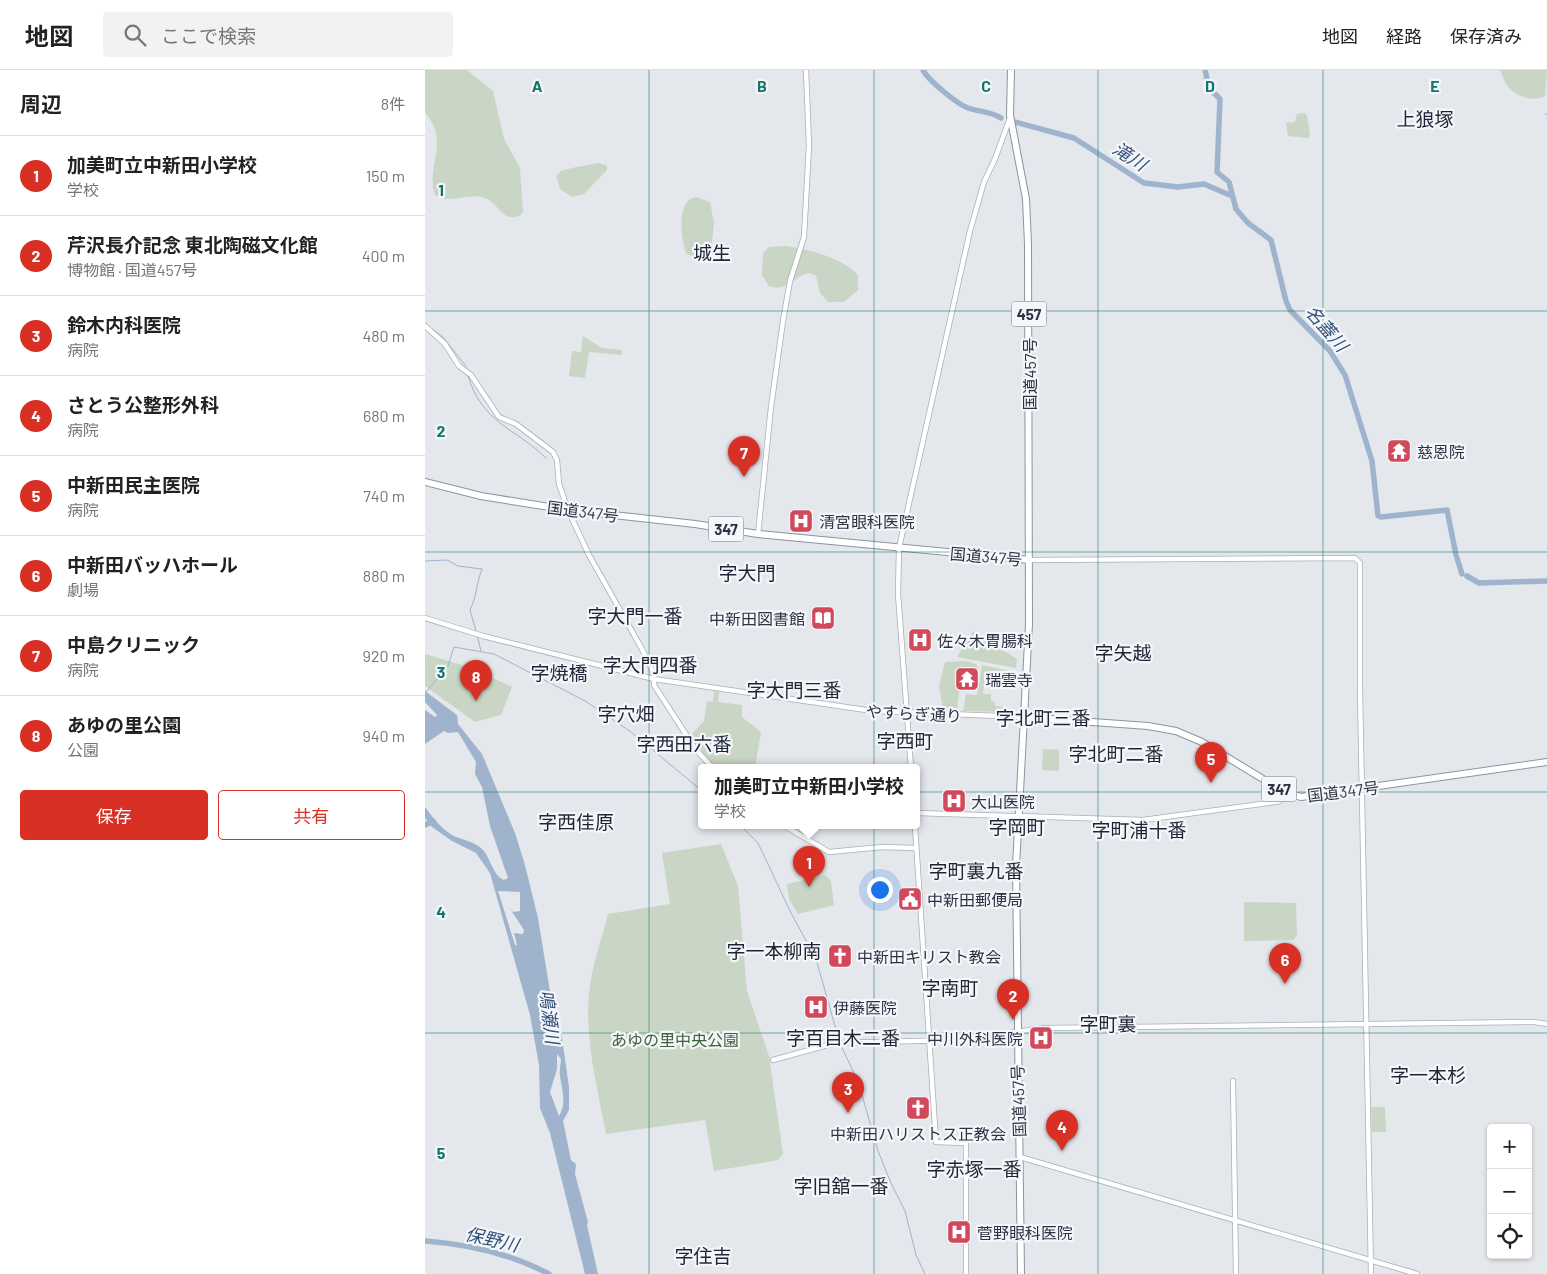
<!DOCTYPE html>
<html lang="ja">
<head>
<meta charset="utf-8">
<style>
	body { margin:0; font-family:Barlow,"Noto Sans JP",sans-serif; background:#f2f2f2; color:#222 }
	.controls { position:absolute; right:15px; bottom:15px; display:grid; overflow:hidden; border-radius:5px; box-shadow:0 1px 4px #0004 }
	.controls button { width:45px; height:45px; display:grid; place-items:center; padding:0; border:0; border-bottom:1px solid #e0e0e0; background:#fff; color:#222; font:25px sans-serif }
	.you { position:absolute; left:454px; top:819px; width:18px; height:18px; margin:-12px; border:4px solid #fff; border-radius:50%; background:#1a73e8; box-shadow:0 0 0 8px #1a73e833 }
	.badge { display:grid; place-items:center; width:32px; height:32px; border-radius:50%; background:#d93025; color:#fff; font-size:16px; font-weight:700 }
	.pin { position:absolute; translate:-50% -41px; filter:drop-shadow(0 1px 2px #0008) }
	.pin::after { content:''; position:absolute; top:26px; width:18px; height:15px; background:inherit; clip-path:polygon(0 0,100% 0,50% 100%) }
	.popup { position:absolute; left:273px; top:694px; width:222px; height:65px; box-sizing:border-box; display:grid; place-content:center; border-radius:5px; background:#fff; filter:drop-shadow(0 1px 4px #0005); font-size:16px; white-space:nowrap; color:#767676 }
	.popup b { font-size:19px; color:#222 }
	.popup::after { content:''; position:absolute; left:50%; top:100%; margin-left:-10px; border:10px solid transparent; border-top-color:#fff }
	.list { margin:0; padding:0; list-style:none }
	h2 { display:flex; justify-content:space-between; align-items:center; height:65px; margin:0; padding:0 20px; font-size:21px }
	h2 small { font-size:16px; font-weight:400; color:#767676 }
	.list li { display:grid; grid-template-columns:32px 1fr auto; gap:15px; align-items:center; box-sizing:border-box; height:80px; padding:0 20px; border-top:1px solid #e0e0e0 }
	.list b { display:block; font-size:19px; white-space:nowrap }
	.list p { margin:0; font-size:16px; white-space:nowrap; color:#767676 }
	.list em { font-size:16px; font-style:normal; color:#767676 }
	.actions { display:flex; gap:10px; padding:15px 20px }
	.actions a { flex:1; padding:11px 0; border:1px solid #d93025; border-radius:5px; text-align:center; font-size:18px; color:#d93025 }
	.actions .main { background:#d93025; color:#fff }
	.icon { flex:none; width:28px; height:28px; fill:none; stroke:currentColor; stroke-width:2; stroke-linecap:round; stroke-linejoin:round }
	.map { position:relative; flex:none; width:1122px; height:1204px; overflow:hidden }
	header { display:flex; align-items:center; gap:30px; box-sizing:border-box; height:70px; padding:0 25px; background:#fff; border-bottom:1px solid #e0e0e0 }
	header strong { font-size:24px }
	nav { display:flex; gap:28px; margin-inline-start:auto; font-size:18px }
	.search { width:350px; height:45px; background:#f2f2f2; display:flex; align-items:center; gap:12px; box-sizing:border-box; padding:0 18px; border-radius:5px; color:#767676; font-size:19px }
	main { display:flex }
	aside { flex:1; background:#fff }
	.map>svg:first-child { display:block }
	.green { fill:#c9d6c5 }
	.water { fill:#9fb4cc; fill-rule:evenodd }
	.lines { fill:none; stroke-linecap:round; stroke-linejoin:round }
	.stream { stroke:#9fb4cc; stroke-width:1 }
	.river { stroke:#9fb4cc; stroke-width:5.5 }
	.secondary-casing { stroke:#a9aeb7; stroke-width:6 }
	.highway-casing { stroke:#8b94a3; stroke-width:8 }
	.secondary { stroke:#fff; stroke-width:4.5 }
	.highway { stroke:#fff; stroke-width:6 }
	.grid { fill:none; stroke:#0f766e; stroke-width:1; stroke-opacity:0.55 }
	.labels { text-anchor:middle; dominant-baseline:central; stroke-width:4.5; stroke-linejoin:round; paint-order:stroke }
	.shield { fill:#f4f6f9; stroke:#676e7b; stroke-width:1 }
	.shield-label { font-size:15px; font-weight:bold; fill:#2b3445 }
	.street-label { font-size:16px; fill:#2b3445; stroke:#f4f6f9 }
	.poi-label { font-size:16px; fill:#2b3445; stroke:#f4f6f9; text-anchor:start }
	.park-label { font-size:16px; fill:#3f6138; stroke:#f4f6f9 }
	.water-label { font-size:18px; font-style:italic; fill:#34527a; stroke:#f4f6f9 }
	.quarter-label { font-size:19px; fill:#1d2536; stroke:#f4f6f9 }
	.grid-label { font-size:16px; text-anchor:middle; font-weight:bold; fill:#0f766e; stroke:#f4f6f9; stroke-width:4.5; stroke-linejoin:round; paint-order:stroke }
</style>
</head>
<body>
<header>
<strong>地図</strong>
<div class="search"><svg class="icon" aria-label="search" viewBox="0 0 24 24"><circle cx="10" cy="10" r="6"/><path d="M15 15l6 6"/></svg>ここで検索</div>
<nav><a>地図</a><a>経路</a><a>保存済み</a></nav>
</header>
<main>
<aside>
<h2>周辺<small>8件</small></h2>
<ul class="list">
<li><span class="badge">1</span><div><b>加美町立中新田小学校</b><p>学校</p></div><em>150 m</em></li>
<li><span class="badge">2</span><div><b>芹沢長介記念 東北陶磁文化館</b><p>博物館 · 国道457号</p></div><em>400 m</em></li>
<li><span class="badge">3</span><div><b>鈴木内科医院</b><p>病院</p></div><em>480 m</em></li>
<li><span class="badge">4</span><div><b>さとう公整形外科</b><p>病院</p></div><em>680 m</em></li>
<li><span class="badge">5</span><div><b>中新田民主医院</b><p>病院</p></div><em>740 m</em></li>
<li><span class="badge">6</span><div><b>中新田バッハホール</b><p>劇場</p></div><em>880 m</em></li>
<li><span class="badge">7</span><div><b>中島クリニック</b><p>病院</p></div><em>920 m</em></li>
<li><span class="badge">8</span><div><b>あゆの里公園</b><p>公園</p></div><em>940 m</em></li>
</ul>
<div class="actions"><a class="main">保存</a><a>共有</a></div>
</aside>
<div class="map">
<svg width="1122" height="1204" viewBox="0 0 1122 1204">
	<rect width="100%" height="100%" fill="#e4e7ec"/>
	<path class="green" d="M0 0H42L68 21 79 69 95 98 98 141 96 145C77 154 75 134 60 128 44 122 26 135 10 125 0 98 26 71 0 43Z
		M1075 0H1122L1120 26C1110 32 1093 27 1085 19 1080 14 1078 6 1075 0Z
		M879 43 882 45 885 65 883 68 863 66 861 53 870 52 872 44Z
		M174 93 182 96V100L159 124 147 127 135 119 131 106 136 101 147 98Z
		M271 127 285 132 289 153 286 181 284 184 272 189 261 183C256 169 251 130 271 127Z
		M360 176C380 178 422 189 433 206V220L419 232H403L395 223 391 206 385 203C369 205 363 223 344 216L337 205 338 183 344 177Z
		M158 266 177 278 197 280V285L164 282 160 308 144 306 147 281 156 282Z
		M548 561 592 589 591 598 532 587Z
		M0 584 43 597 87 617 76 645 50 652 0 616Z
		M541 591 551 594 554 599 543 602 539 598 534 599 532 614 535 615 532 640 518 639 514 616 520 592Z
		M557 595 589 602 588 613 567 610 568 606H560L558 624H566V631L570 632V636L579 637 580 642 538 641 541 624 552 625Z
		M289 621 294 622 293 632 317 635V647L336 662 330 698H292L280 686 265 666 279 651 282 631 288 632Z
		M618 679 634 680V701L617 700Z
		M296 774 313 816 322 921 344 986 358 1084 353 1090 289 1101 280 1050 181 1064C172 1015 158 965 165 915 169 890 177 868 183 844L245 834 237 783Z
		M401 805 406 811 409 835 373 844 364 829 362 814Z
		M819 832 871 833 872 865 869 870 819 871Z
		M946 1037H960L961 1062H947Z"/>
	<path class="water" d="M0 621 32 645 33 654 57 684 90 763 100 795 113 848 127 934 137 968 144 1017V1040L138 1051 146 1090 151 1094 150 1104 163 1152 162 1155 173 1204H160L125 1063 115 1038 114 995 105 945 65 803 51 783 27 771 7 757 0 748V737C8 748 19 762 31 767 40 770 49 772 56 778 66 787 67 805 79 810L83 808 65 756 57 717 50 704 51 692 33 662 23 663 19 661 0 674V640L10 647 12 645 0 632ZM73 821 95 822V841L88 842 84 837 99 860 98 864 89 863 92 875H90ZM132 984 136 989C136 994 134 1001 135 1006 137 1020 142 1033 134 1046L125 1022 132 999Z"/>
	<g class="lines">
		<path class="stream" d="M1120 44 1122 45
			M0 254 17 266 41 296
			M43 306C57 353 90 358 121 388
			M0 491 22 490 33 496 57 499C51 514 52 526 45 540L51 561
			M52 565 56 581
			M0 623 23 596 29 577 69 584 162 632 206 662 276 720
			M316 756 333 773 366 843 391 889 414 970
			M415 974 433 1011 453 1081 466 1113 480 1141 491 1185 500 1204
			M954 1195 984 1204"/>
		<path class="river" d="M498 0C503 10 532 34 543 38 554 42 565 41 576 48
			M780 0 784 18 795 29 792 102 804 112 811 139 823 153 846 170 861 231 865 240 905 281 920 305 947 391 953 446 956 447 1022 440 1031 485
			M590 52 649 68 719 113 753 117 779 114 807 126
			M1032 488 1037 504
			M1042 506 1054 513 1122 511
			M0 755 8 751
			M0 1171C43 1174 86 1184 124 1204"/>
		<defs>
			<path id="secondary" d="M0 256 20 274 34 296 46 305 74 347 91 354 128 382 132 390 134 414 143 440 164 485 217 579 229 604V615L271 680 288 698
				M333 464 346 337 358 251 365 211 379 167 384 75 381 0
				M605 490 930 488 935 493V621L946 1204
				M0 548 58 566 229 609 448 641 598 647
				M486 698 473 524 474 478 545 161 559 112 570 89 585 48
				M492 743 718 750 850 732 855 731 861 723
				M360 756 404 782 457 777 491 778
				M490 756 511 1072 541 1073V1204
				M348 990 410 973 532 970 620 958 1109 952 1122 954
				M808 1011 811 1204
				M595 1087 992 1204"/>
			<path id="highway" d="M586 0 585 45 601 129 603 174 604 554 591 796 596 1204
				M0 412 56 426 143 440 270 454 333 464 605 490
				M598 647 723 656 751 661 777 672 861 723 876 727 1122 692"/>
		</defs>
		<use href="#secondary" class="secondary-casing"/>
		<use href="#highway" class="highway-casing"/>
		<use href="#secondary" class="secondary"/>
		<use href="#highway" class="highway"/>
	</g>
	<path class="grid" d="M224 0V1204M449 0V1204M673 0V1204M898 0V1204M0 241H1122M0 482H1122M0 722H1122M0 963H1122"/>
	<defs>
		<symbol id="temple-square" viewBox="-11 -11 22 22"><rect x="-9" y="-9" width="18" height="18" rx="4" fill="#d1495b" stroke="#f4f6f9"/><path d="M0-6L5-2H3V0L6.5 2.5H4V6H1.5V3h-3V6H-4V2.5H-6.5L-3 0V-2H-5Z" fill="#fff"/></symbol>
		<symbol id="hospital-square" viewBox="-11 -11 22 22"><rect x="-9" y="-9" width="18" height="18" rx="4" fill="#d1495b" stroke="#f4f6f9"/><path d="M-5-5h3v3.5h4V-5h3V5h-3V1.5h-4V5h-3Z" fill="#fff"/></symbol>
		<symbol id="library-square" viewBox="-11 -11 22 22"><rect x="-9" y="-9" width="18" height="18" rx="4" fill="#d1495b" stroke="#f4f6f9"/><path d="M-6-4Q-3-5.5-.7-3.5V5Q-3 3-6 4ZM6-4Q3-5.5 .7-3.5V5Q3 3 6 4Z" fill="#fff"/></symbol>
		<symbol id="civic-square" viewBox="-11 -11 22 22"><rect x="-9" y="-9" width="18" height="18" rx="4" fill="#d1495b" stroke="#f4f6f9"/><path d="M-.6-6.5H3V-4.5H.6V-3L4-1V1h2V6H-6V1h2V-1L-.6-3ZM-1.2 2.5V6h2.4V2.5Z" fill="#fff"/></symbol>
		<symbol id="church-square" viewBox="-11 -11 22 22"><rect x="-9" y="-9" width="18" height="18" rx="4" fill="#d1495b" stroke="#f4f6f9"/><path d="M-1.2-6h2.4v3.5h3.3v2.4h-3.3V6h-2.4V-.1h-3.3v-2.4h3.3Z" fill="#fff"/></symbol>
	</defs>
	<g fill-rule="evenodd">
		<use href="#temple-square" x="960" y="367" width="28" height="28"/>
		<use href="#hospital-square" x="362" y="437" width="28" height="28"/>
		<use href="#library-square" x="384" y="534" width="28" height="28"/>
		<use href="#hospital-square" x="481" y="556" width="28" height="28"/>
		<use href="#temple-square" x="528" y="595" width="28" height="28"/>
		<use href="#hospital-square" x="515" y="717" width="28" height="28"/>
		<use href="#civic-square" x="471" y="815" width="28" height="28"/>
		<use href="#church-square" x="401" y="872" width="28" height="28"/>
		<use href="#hospital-square" x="377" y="923" width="28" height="28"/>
		<use href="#hospital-square" x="602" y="954" width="28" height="28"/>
		<use href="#church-square" x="479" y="1024" width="28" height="28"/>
		<use href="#hospital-square" x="520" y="1148" width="28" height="28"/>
	</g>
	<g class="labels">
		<g class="shield">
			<rect x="586.5" y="231.5" width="35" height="25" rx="4"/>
			<rect x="283.5" y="446.5" width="35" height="25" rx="4"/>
			<rect x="836.5" y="706.5" width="35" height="25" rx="4"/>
		</g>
		<g class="shield-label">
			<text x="604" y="244">457</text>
			<text x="301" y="459">347</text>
			<text x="854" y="719">347</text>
		</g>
		<g class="street-label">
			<text transform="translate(604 304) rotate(-90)">国道457号</text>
			<text transform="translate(158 441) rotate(7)">国道347号</text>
			<text transform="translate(561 486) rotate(5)">国道347号</text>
			<text transform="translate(489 643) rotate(3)">やすらぎ通り</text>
			<text transform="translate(918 721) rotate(-7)">国道347号</text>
			<text transform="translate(593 1031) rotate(-92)">国道457号</text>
		</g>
		<g class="poi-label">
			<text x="992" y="381">慈恩院</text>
			<text x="394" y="451">清宮眼科医院</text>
			<text x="380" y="548" text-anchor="end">中新田図書館</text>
			<text x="512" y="570">佐々木胃腸科</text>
			<text x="560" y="609">瑞雲寺</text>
			<text x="546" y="731">大山医院</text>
			<text x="502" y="829">中新田郵便局</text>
			<text x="432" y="886">中新田キリスト教会</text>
			<text x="408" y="937">伊藤医院</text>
			<text x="598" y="968" text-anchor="end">中川外科医院</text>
			<text x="493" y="1063" text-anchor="middle">中新田ハリストス正教会</text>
			<text x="552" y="1162">菅野眼科医院</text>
		</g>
		<g class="park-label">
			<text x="250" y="969">あゆの里中央公園</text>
		</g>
		<g class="water-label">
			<text transform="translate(705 86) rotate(33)">滝川</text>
			<text transform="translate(902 258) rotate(49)">名蓋川</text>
			<text transform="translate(125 947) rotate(83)">鳴瀬川</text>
			<text transform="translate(67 1169) rotate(13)">保野川</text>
		</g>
		<g class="quarter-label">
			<text x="1000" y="48">上狼塚</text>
			<text x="287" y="182">城生</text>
			<text x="322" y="502">字大門</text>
			<text x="210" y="545">字大門一番</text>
			<text x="698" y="582">字矢越</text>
			<text x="225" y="594">字大門四番</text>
			<text x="134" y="602">字焼橋</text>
			<text x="369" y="619">字大門三番</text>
			<text x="201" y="643">字穴畑</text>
			<text x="618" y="647">字北町三番</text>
			<text x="480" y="670">字西町</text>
			<text x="259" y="673">字西田六番</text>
			<text x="691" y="683">字北町二番</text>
			<text x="151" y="751">字西佳原</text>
			<text x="592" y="756">字岡町</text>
			<text x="714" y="759">字町浦十番</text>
			<text x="551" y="800">字町裏九番</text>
			<text x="349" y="880">字一本柳南</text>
			<text x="525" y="917">字南町</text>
			<text x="683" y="953">字町裏</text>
			<text x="418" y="967">字百目木二番</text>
			<text x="1003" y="1004">字一本杉</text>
			<text x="549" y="1098">字赤塚一番</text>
			<text x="416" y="1115">字旧舘一番</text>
			<text x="278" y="1185">字住吉</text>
		</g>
	</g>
	<g class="grid-label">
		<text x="112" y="22">A</text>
		<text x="337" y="22">B</text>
		<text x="561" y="22">C</text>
		<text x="785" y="22">D</text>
		<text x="1010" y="22">E</text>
		<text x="16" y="126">1</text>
		<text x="16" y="367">2</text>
		<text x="16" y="608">3</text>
		<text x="16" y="848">4</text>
		<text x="16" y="1089">5</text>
	</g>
</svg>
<div class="controls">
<button>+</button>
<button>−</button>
<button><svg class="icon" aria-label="locate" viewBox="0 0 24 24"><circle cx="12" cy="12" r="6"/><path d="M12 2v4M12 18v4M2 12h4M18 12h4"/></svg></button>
</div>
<div class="you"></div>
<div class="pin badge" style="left:384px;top:817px">1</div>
<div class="popup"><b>加美町立中新田小学校</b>学校</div>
<div class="pin badge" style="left:588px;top:950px">2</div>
<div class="pin badge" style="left:423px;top:1043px">3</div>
<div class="pin badge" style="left:637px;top:1081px">4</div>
<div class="pin badge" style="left:786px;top:713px">5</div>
<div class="pin badge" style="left:860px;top:914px">6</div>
<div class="pin badge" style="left:319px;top:407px">7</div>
<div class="pin badge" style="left:51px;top:631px">8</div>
</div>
</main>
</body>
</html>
